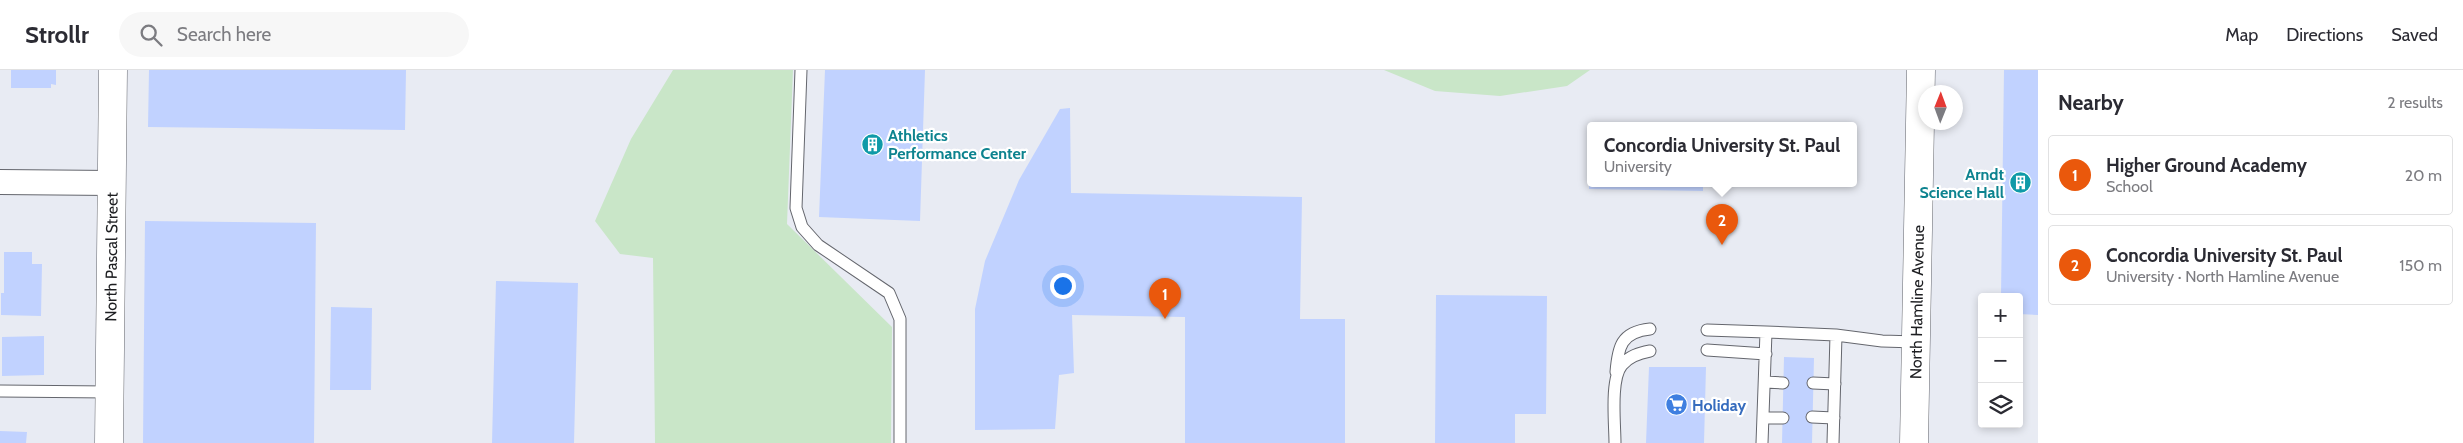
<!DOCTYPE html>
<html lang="en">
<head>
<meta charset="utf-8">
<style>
	:root { --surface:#fff; --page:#f7f7f7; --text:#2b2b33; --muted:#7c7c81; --line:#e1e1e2; --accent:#ea580c }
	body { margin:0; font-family:Cabin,sans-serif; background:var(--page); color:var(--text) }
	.controls { position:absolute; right:15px; bottom:15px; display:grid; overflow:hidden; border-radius:5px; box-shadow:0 2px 8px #0003 }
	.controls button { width:45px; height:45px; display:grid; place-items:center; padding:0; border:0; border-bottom:1px solid var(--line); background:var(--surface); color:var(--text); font:25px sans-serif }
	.compass { position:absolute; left:1918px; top:15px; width:45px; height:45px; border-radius:50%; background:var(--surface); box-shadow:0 2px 8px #0003; rotate:1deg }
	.you { position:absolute; left:1062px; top:215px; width:18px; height:18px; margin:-12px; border:4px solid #fff; border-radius:50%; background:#1a73e8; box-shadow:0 0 0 8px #1a73e833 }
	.badge { display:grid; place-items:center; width:32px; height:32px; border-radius:50%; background:var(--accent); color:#fff; font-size:16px; font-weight:700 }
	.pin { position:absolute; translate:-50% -41px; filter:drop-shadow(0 1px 2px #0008) }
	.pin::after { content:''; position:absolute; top:26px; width:18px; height:15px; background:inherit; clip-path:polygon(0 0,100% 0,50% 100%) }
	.popup { position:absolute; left:1587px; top:52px; width:270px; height:65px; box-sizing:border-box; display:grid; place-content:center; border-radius:5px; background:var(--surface); filter:drop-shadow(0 1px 4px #0005); font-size:16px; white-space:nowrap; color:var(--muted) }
	.popup b { font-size:19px; color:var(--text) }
	.popup::after { content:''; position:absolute; left:50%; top:100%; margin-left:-10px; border:10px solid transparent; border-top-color:var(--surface) }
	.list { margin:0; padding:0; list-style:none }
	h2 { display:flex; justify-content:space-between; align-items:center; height:65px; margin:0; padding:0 20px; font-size:21px }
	h2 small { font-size:16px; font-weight:400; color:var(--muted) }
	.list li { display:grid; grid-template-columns:32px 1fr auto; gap:15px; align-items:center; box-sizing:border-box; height:80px; margin:0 10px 10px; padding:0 10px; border:1px solid var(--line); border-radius:5px }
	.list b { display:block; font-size:19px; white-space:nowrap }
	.list p { margin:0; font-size:16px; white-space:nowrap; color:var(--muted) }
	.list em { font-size:16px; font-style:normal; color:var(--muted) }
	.icon { flex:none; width:28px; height:28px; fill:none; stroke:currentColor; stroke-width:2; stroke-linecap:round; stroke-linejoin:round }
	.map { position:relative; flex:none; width:2038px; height:373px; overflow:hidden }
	header { display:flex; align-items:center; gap:30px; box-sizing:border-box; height:70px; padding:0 25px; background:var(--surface); border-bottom:1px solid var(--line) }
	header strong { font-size:24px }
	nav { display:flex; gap:28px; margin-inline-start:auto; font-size:18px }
	.search { width:350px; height:45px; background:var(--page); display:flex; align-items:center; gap:12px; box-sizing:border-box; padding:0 18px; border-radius:28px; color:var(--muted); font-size:19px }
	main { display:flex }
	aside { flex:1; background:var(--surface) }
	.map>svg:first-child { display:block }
</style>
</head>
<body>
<header>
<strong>Strollr</strong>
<div class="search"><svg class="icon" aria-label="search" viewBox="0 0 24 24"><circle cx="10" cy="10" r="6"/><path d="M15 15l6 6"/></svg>Search here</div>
<nav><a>Map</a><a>Directions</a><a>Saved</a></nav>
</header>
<main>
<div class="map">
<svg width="2038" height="373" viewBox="0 0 2038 373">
	<rect width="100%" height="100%" fill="#e8ebf3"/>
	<!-- green -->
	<path fill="#c9e6c8" d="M673,0H793L787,154L892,257L891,373H655L653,188L620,184L595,151L631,69Z
		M1384,0H1590L1567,16L1500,26L1435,21Z"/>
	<!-- building -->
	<path fill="#c1d2ff" d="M11,0H56V15L51,14V18H11Z
		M149,0H406L405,60L148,57Z
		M825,0H925L920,151L819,147Z
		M2004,0H2038V245L2019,244V227H2001Z
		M1070,38L1071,123L1302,127L1300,249H1345V373H1185V247L1072,245L1074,303L1059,305L1055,359L975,360V239L985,191L1019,110L1060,39Z
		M1589,114H1703V121L1589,119Z
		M145,151L316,153L314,373H143Z
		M4,182H32V194H42L41,246L1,245V223H4Z
		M496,211L578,213L574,373H492Z
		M1436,225L1547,226L1546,344H1515V373H1435Z
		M331,237L372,238L371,320H330Z
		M44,266V305L2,306V267Z
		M1784,287L1814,288L1812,373H1782Z
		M1649,297H1706L1704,373H1646Z
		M0,361L27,362L26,373H0Z"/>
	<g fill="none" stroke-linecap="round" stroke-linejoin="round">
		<defs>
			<path id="lane" d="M801,0L796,138L802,157L818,175L889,223L900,249V373
				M1707,260L1766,262
				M1707,280L1766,284
				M1616,302C1618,277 1621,262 1650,259
				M1765,312L1783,313
				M1813,313L1835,314
				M0,321L109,322
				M1812,347L1834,348
				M1763,348H1783
				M1615,373C1615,354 1610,309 1622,295C1629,286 1639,283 1650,281
				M1762,373L1766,262L1836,265L1882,271L1916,272
				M1833,373L1836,265"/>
			<path id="street" d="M0,112L112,113"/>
			<g id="secondary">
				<path id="s1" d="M109,373L113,0"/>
				<path id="s2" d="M1914,373L1921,0"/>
			</g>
		</defs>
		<!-- lane casing -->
		<use href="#lane" stroke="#64666d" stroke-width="13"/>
		<!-- street casing -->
		<use href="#street" stroke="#64666d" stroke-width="26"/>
		<!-- secondary casing -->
		<use href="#secondary" stroke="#64666d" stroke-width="29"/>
		<!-- lane -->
		<use href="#lane" stroke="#fff" stroke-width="11"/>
		<!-- street -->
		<use href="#street" stroke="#fff" stroke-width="24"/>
		<!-- secondary -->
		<use href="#secondary" stroke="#fff" stroke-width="28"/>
	</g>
	<!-- icons -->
	<defs>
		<symbol id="building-disc" viewBox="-11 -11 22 22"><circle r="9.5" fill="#0f9aa8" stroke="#fff"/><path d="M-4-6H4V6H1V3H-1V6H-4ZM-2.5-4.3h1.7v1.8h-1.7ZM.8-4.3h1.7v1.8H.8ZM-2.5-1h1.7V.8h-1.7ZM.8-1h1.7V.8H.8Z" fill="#fff"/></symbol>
		<symbol id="supermarket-disc" viewBox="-11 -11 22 22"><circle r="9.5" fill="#3f7fe0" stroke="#fff"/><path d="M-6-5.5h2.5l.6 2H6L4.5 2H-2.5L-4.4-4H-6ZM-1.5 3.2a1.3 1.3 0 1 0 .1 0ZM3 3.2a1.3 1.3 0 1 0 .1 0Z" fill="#fff"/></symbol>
	</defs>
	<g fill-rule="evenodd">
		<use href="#building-disc" x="860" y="62" width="25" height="25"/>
		<use href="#building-disc" x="2008" y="100" width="25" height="25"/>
		<use href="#supermarket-disc" x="1664" y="322" width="25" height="25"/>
	</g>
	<g text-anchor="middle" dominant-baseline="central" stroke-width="4.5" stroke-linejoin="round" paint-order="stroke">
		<!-- culture labels -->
		<g font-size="16" font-weight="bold" fill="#0d838f" stroke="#fff" text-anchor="start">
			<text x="888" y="65">Athletics<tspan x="888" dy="18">Performance Center</tspan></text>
			<text x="2004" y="104" text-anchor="end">Arndt<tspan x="2004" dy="18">Science Hall</tspan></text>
		</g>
		<!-- street labels -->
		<g font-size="16" fill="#1d1e21" stroke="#fff">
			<text stroke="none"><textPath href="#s1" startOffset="186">North Pascal Street</textPath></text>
			<text stroke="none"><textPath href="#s2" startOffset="141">North Hamline Avenue</textPath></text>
		</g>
		<!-- shop labels -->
		<g font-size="16" font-weight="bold" fill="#366cbe" stroke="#fff" text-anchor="start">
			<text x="1692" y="335">Holiday</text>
		</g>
	</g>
</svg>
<div class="controls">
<button>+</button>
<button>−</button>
<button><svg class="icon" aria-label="layers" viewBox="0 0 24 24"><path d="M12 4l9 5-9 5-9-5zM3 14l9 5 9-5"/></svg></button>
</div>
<svg class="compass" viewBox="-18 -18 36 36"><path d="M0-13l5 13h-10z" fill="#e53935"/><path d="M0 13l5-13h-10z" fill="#7c7c81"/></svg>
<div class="you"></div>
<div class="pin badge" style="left:1165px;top:249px">1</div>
<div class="pin badge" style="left:1722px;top:175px">2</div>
<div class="popup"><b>Concordia University St. Paul</b>University</div>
</div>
<aside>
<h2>Nearby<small>2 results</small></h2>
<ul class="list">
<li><span class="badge">1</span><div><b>Higher Ground Academy</b><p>School</p></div><em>20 m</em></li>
<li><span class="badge">2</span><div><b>Concordia University St. Paul</b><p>University · North Hamline Avenue</p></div><em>150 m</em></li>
</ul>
</aside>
</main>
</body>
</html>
